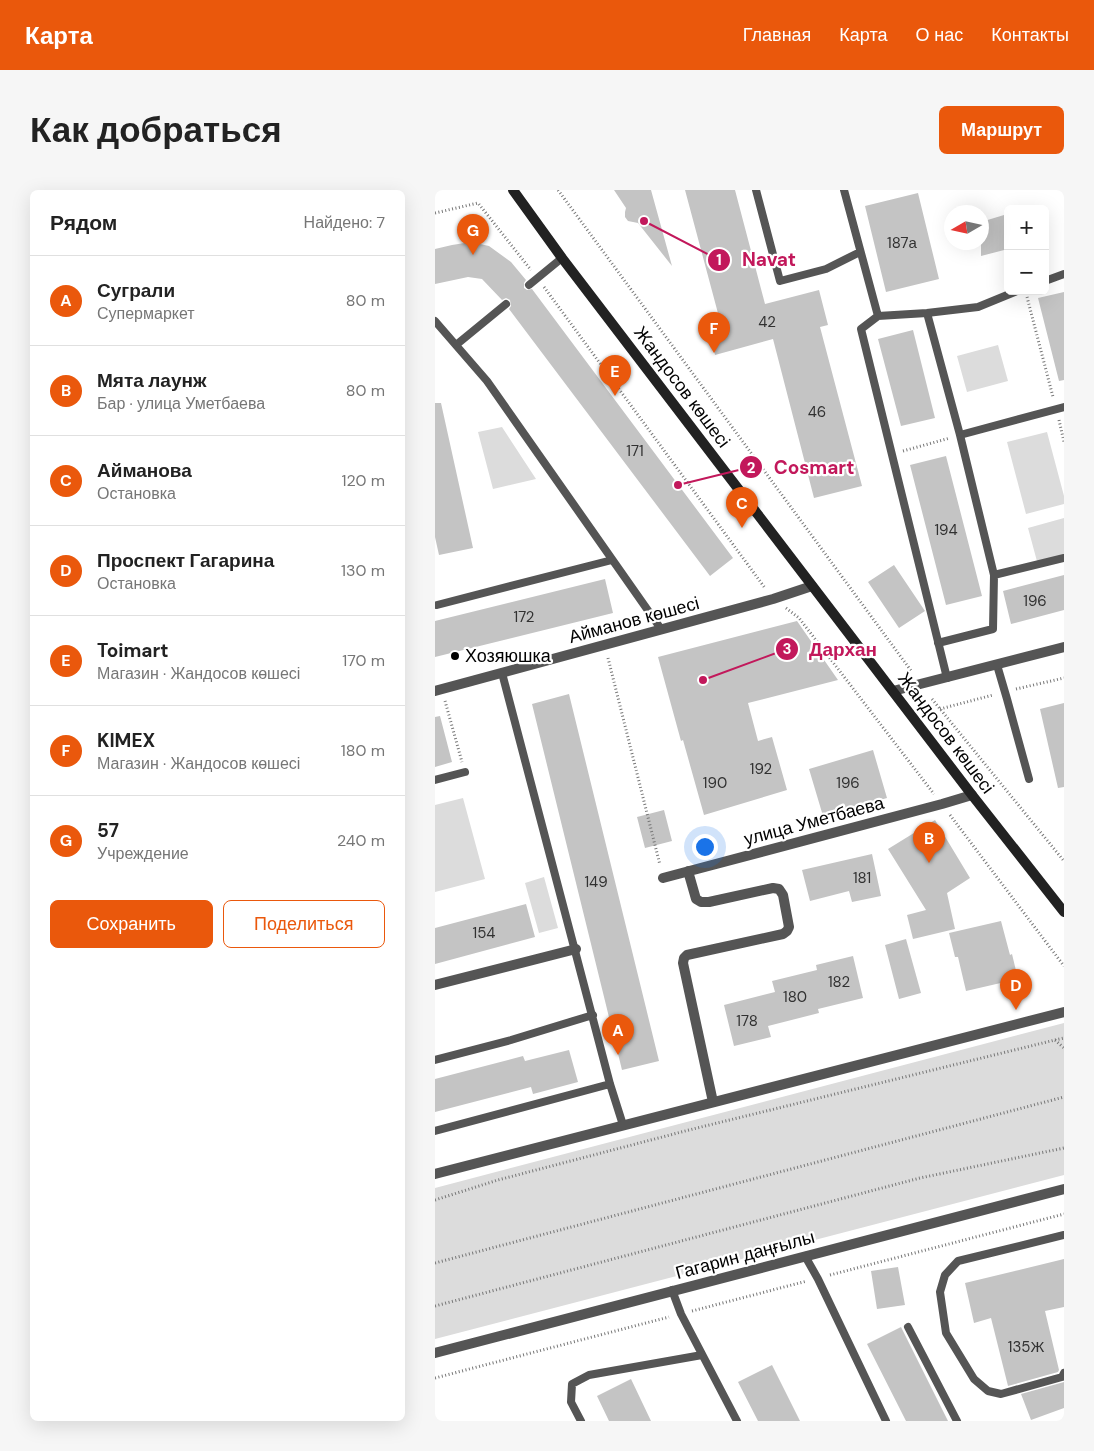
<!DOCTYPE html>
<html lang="ru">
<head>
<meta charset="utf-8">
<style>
	:root { --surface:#fff; --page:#f6f6f6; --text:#222; --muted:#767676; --line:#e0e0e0; --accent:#ea580c }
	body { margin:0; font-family:"DM Sans",sans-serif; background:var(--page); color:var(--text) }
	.controls { position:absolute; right:15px; top:15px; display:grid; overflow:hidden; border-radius:8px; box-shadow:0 5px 20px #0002 }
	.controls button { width:45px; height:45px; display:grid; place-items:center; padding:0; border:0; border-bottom:1px solid var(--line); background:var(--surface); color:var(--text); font:25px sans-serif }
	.compass { position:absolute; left:509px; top:15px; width:45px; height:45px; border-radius:50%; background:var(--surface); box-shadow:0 5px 20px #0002; rotate:261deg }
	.you { position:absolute; left:269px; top:656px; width:18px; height:18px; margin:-12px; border:4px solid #fff; border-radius:50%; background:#1a73e8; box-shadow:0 0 0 8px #1a73e833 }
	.badge { display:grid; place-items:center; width:32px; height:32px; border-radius:50%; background:var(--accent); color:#fff; font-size:16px; font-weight:700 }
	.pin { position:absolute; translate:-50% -41px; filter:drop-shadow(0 1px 2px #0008) }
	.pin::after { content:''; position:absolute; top:26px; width:18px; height:15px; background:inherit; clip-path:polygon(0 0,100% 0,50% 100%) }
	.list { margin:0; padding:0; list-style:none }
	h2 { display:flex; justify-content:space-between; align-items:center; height:65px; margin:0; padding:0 20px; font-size:21px }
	h2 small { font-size:16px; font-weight:400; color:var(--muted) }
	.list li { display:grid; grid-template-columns:32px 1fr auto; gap:15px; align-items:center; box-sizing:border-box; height:90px; padding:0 20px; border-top:1px solid var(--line) }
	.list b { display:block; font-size:19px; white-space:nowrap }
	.list p { margin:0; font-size:16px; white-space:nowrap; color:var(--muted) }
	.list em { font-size:16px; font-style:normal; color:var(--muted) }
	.actions { display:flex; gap:10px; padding:15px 20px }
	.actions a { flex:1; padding:11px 0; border:1px solid var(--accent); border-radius:8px; text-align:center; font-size:18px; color:var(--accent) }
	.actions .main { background:var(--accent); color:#fff }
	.map { position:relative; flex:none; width:629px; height:1231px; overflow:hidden; border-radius:8px }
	header { display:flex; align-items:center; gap:30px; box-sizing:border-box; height:70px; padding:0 25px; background:var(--accent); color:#fff }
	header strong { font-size:24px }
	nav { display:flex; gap:28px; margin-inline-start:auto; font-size:18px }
	.intro { display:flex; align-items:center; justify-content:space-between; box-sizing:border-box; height:120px; padding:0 30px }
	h1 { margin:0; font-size:35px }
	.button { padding:12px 22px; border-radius:8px; background:var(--accent); color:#fff; font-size:18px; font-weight:700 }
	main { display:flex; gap:30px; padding:0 30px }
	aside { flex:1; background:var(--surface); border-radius:8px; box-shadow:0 5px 20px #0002 }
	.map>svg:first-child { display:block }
</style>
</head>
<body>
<header>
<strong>Карта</strong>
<nav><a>Главная</a><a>Карта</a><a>О нас</a><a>Контакты</a></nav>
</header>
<div class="intro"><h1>Как добраться</h1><a class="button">Маршрут</a></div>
<main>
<aside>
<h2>Рядом<small>Найдено: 7</small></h2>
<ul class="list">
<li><span class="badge">A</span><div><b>Суграли</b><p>Супермаркет</p></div><em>80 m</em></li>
<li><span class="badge">B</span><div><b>Мята лаунж</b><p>Бар · улица Уметбаева</p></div><em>80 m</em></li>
<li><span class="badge">C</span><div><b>Айманова</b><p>Остановка</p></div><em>120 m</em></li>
<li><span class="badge">D</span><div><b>Проспект Гагарина</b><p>Остановка</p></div><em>130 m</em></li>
<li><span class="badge">E</span><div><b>Toimart</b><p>Магазин · Жандосов көшесі</p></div><em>170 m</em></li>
<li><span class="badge">F</span><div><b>KIMEX</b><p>Магазин · Жандосов көшесі</p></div><em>180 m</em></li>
<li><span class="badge">G</span><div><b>57</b><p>Учреждение</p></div><em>240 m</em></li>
</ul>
<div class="actions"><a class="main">Сохранить</a><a>Поделиться</a></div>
</aside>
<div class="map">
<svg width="629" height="1231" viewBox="0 0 629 1231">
	<rect width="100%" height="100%" fill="#fff"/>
	<!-- green -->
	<path fill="#dcdcdc" d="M563,155L573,191L532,202L522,166Z
		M67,237L101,289L58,299L43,242Z
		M612,242L629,306V314L591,324L572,252Z
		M629,328V367L603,375L593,338Z
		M28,608L50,689L0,702V615Z
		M109,687L123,738L104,743L90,693Z
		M629,833V985L0,1149V998Z"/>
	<!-- building -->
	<path fill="#c4c4c4" d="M179,0H216L237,76L203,33L193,31L190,27V22L191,18Z
		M250,0H300L330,114L384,100L393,135L385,137L427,296L379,308L338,149L280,165L271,130L284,127Z
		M483,3L504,89L451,102L430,16Z
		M569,25L573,38V59L546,66V32Z
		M36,52L54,56L76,72L91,90L89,93V98L92,100L97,99L298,368L275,386L74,119L76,116L75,110L71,108L67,110L47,89L33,87L0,94V59L17,55Z
		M629,102V190L624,191L603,108Z
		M478,140L500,228L466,236L443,149Z
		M0,213H6L38,358L4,365L0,347Z
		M511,266L547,406L511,415L475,275Z
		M459,375L490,421L464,438L433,392Z
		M629,385V420L576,434L568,401Z
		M170,389L178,423L0,467V431Z
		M362,431L403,490L313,513L323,551L337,547L352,600L269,625L248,550L246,551L223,467Z
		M134,504L224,871L187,880L97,514Z
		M629,513V597L623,598L605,519Z
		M5,526L17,572L0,577V527Z
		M438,560L452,608L388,626L374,579Z
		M229,620L237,651L210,658L202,627Z
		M500,630L535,688L512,703L520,739L478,749L472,725L491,720L453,659Z
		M437,664L446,706L417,712L414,701L375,711L367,680Z
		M91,714L100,747L0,774V738Z
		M566,731L575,765L577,764L583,789L531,801L523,767H520L514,743Z
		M471,749L486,803L464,809L450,755Z
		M418,766L428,808L383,819L384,823L333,836L336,847L299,856L289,815L340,802L337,791L382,780L381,775Z
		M134,860L143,892L98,904L96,897L0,922V889L88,866L90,871Z
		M629,1069V1117L610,1121L624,1180L623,1182L573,1196L556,1128L539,1133L530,1093Z
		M463,1077L470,1115L442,1119L436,1081Z
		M466,1137L513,1231H471L432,1154Z
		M337,1175L365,1231H323L303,1192Z
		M196,1189L216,1231H174L162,1206Z
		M629,1192V1218L596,1230L586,1204Z"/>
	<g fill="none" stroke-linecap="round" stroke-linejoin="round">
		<!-- path -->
		<path stroke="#777" stroke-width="3" stroke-dasharray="1 2.5" stroke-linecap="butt" d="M123,0L477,482
			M0,23L43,13L96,80
			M109,97L330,398
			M592,107L618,207
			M624,230L629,252
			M468,261L515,248
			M351,418L364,428L499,604
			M173,468L225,675
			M581,499L629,488
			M497,509L629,671
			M10,511L27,572
			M505,519L558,505
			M515,625L629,776
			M620,850L629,848
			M0,1010L63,990L254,940L620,850L629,858
			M0,1073L629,907
			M395,1085L629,1024
			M0,1116L485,988L629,958
			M257,1121L372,1091
			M0,1188L234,1127"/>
		<!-- service -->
		<path stroke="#555" stroke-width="8" d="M321,0L345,91L391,79L425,62
			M409,0L443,126L426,139L512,488
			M610,91L629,84
			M94,95L127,68
			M492,123L525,245L559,385L558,439L503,453
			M443,126L492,123L543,117L582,101
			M0,131L52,191L226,439
			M21,155L71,114
			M525,245L629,217
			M559,385L629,368
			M2,415L177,370
			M562,475L572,509L594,589
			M67,483L175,894L188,935
			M0,590L30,582
			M0,870L76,850L158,825
			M0,941L175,894
			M629,1045L523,1071L510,1085L505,1102L511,1143L539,1189L553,1201L566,1204L627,1187L629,1183
			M370,1066L383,1089L451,1231
			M237,1100L246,1124L302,1231
			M473,1137L522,1231
			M146,1231L136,1212L137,1194L154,1185L267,1165"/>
		<!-- minor -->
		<path stroke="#555" stroke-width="10" d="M0,501L338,409L377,396
			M253,681L261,709L266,712H274L338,698L344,699L348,705L354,737L352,741L348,744L252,765L249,768L248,773L278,912
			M228,688L507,614L537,605
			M0,795L141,759"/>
		<!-- tertiary -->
		<path stroke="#555" stroke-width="10" d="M458,501L629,457
			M0,984L629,822
			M0,1163L629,999"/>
		<!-- secondary -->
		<path stroke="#222" stroke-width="10" d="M78,0L127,68L537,605L629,722"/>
	</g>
	<!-- markers -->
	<circle fill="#000" stroke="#fff" stroke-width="2" cx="20" cy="466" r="5"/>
	<g text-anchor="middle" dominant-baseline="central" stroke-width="4.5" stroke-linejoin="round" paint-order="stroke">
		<!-- number labels -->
		<g font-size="15" fill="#313131">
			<text x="467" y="53">187а</text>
			<text x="332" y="132">42</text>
			<text x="382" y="222">46</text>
			<text x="200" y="261">171</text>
			<text x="511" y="340">194</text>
			<text x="600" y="411">196</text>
			<text x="89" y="427">172</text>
			<text x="326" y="579">192</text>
			<text x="280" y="593">190</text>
			<text x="413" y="593">196</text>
			<text x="427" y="688">181</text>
			<text x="161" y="692">149</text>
			<text x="49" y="743">154</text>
			<text x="404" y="792">182</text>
			<text x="360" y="807">180</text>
			<text x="312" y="831">178</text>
			<text x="591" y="1157">135Ж</text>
		</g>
		<!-- street labels -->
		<g font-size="18" fill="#000" stroke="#fff">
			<text transform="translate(247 197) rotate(53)">Жандосов көшесі</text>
			<text transform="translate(199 430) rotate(-15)">Айманов көшесі</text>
			<text transform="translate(511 543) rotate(53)">Жандосов көшесі</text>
			<text transform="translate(379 631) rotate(-15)">улица Уметбаева</text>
			<text transform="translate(310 1065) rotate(-15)">Гагарин даңғылы</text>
		</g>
		<!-- poi labels -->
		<g font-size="18" fill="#000" stroke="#fff" text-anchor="start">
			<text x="30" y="466">Хозяюшка</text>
		</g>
	</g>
	<!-- callouts -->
	<path fill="none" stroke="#c2185b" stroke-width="2" d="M209 31L284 70M243 295L316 277M268 490L352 459"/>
	<g fill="#c2185b" stroke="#fff" stroke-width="2">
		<circle cx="209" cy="31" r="5"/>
		<circle cx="243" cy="295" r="5"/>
		<circle cx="268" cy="490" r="5"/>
		<circle cx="284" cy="70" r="12"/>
		<circle cx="316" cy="277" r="12"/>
		<circle cx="352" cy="459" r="12"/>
	</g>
	<g font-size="15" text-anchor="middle" font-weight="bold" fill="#fff">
		<text x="284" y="75">1</text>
		<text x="316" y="283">2</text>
		<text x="352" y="464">3</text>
	</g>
	<g font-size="19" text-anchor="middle" font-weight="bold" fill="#c2185b" stroke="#fff" stroke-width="4.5" stroke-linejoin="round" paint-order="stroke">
		<text x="334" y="76">Navat</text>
		<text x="379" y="284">Cosmart</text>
		<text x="408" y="466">Дархан</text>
	</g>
</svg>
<div class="controls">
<button>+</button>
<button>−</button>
</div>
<svg class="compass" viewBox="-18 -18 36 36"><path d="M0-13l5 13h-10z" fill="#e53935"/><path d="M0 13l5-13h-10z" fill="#767676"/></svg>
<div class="you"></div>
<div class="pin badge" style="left:183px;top:865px">A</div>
<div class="pin badge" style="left:494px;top:673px">B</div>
<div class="pin badge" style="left:307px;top:338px">C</div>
<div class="pin badge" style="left:581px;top:820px">D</div>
<div class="pin badge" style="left:180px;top:206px">E</div>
<div class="pin badge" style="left:279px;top:163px">F</div>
<div class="pin badge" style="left:38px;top:65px">G</div>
</div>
</main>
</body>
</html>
